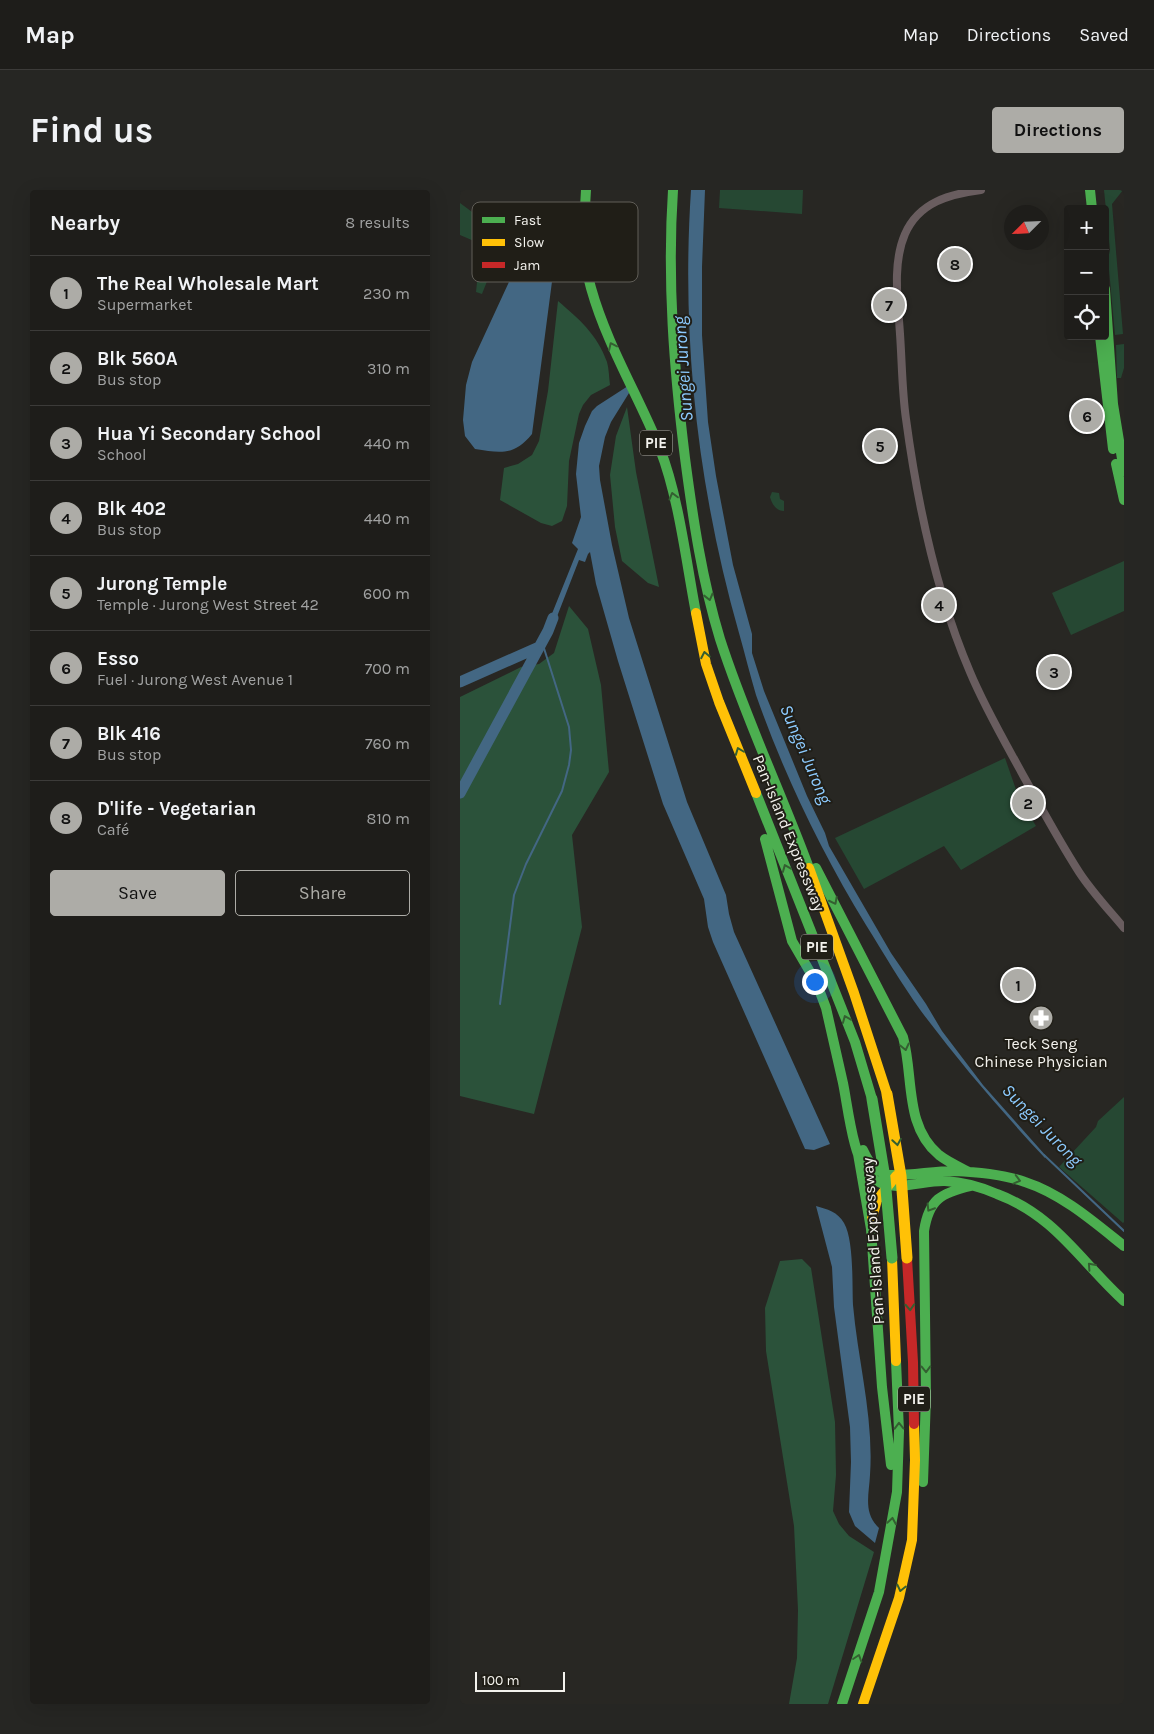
<!DOCTYPE html>
<html lang="en">
<head>
<meta charset="utf-8">
<style>
	:root { --surface:#1e1d1a; --page:#262623; --text:#f1f3f6; --muted:#a1a2a2; --line:#3c3b39; --accent:#adaca7 }
	body { margin:0; font-family:Karla,sans-serif; background:var(--page); color:var(--text) }
	.controls { position:absolute; right:15px; top:15px; display:grid; overflow:hidden; border-radius:5px; box-shadow:0 5px 20px #0002 }
	.controls button { width:45px; height:45px; display:grid; place-items:center; padding:0; border:0; border-bottom:1px solid var(--line); background:var(--surface); color:var(--text); font:25px sans-serif }
	.compass { position:absolute; left:544px; top:15px; width:45px; height:45px; border-radius:50%; background:var(--surface); box-shadow:0 5px 20px #0002; rotate:246deg }
	.scale { position:absolute; left:15px; bottom:12px; width:90px; box-sizing:border-box; padding-left:5px; border:2px solid #f4f3ee; border-top:0; font-size:14px; line-height:18px; white-space:nowrap; color:#f4f3ee; -webkit-text-stroke:4px #201e17; paint-order:stroke }
	.you { position:absolute; left:354px; top:791px; width:18px; height:18px; margin:-12px; border:4px solid #fff; border-radius:50%; background:#1a73e8; box-shadow:0 0 0 8px #1a73e833 }
	.badge { display:grid; place-items:center; width:32px; height:32px; border-radius:50%; background:var(--accent); color:#111; font-size:16px; font-weight:700 }
	.pin { position:absolute; translate:-50% -50%; border:2px solid #fff; box-shadow:0 1px 5px #0006 }
	.list { margin:0; padding:0; list-style:none }
	h2 { display:flex; justify-content:space-between; align-items:center; height:65px; margin:0; padding:0 20px; font-size:21px }
	h2 small { font-size:16px; font-weight:400; color:var(--muted) }
	.list li { display:grid; grid-template-columns:32px 1fr auto; gap:15px; align-items:center; box-sizing:border-box; height:75px; padding:0 20px; border-top:1px solid var(--line) }
	.list b { display:block; font-size:19px; white-space:nowrap }
	.list p { margin:0; font-size:16px; white-space:nowrap; color:var(--muted) }
	.list em { font-size:16px; font-style:normal; color:var(--muted) }
	.actions { display:flex; gap:10px; padding:15px 20px }
	.actions a { flex:1; padding:11px 0; border:1px solid var(--accent); border-radius:5px; text-align:center; font-size:18px; color:var(--accent) }
	.actions .main { background:var(--accent); color:#111 }
	.icon { flex:none; width:28px; height:28px; fill:none; stroke:currentColor; stroke-width:2; stroke-linecap:round; stroke-linejoin:round }
	.map { position:relative; flex:none; width:664px; height:1514px; overflow:hidden; border-radius:5px }
	header { display:flex; align-items:center; gap:30px; box-sizing:border-box; height:70px; padding:0 25px; background:var(--surface); border-bottom:1px solid var(--line) }
	header strong { font-size:24px }
	nav { display:flex; gap:28px; margin-inline-start:auto; font-size:18px }
	.intro { display:flex; align-items:center; justify-content:space-between; box-sizing:border-box; height:120px; padding:0 30px }
	h1 { margin:0; font-size:35px }
	.button { padding:12px 22px; border-radius:5px; background:var(--accent); color:#111; font-size:18px; font-weight:700 }
	main { display:flex; gap:30px; padding:0 30px }
	aside { flex:1; background:var(--surface); border-radius:5px; box-shadow:0 5px 20px #0002 }
	.map>svg:first-child { display:block }
</style>
</head>
<body>
<header>
<strong>Map</strong>
<nav><a>Map</a><a>Directions</a><a>Saved</a></nav>
</header>
<div class="intro"><h1>Find us</h1><a class="button">Directions</a></div>
<main>
<aside>
<h2>Nearby<small>8 results</small></h2>
<ul class="list">
<li><span class="badge">1</span><div><b>The Real Wholesale Mart</b><p>Supermarket</p></div><em>230 m</em></li>
<li><span class="badge">2</span><div><b>Blk 560A</b><p>Bus stop</p></div><em>310 m</em></li>
<li><span class="badge">3</span><div><b>Hua Yi Secondary School</b><p>School</p></div><em>440 m</em></li>
<li><span class="badge">4</span><div><b>Blk 402</b><p>Bus stop</p></div><em>440 m</em></li>
<li><span class="badge">5</span><div><b>Jurong Temple</b><p>Temple · Jurong West Street 42</p></div><em>600 m</em></li>
<li><span class="badge">6</span><div><b>Esso</b><p>Fuel · Jurong West Avenue 1</p></div><em>700 m</em></li>
<li><span class="badge">7</span><div><b>Blk 416</b><p>Bus stop</p></div><em>760 m</em></li>
<li><span class="badge">8</span><div><b>D'life - Vegetarian</b><p>Café</p></div><em>810 m</em></li>
</ul>
<div class="actions"><a class="main">Save</a><a>Share</a></div>
</aside>
<div class="map">
<svg width="664" height="1514" viewBox="0 0 664 1514">
	<rect width="100%" height="100%" fill="#282723"/>
	<!-- green -->
	<path fill="#264833" d="M260,0H343L342,24L259,18Z
		M644,0H663L652,14L663,144L655,145L648,69L650,60Z
		M0,13L39,42L47,41L22,104L16,102L21,54L0,45Z
		M664,154V178L661,188H657L656,155Z
		M312,302L319,303L320,309L324,311V321C316,321 312,314 310,307Z
		M664,371V421L611,445L592,403Z
		M545,568L559,608L576,636L501,680L484,656L404,699L375,648Z
		M664,907V1032L663,1033L599,977L636,937L638,931Z"/>
	<!-- forest -->
	<path fill="#2b523a" d="M98,111C119,129 137,144 147,172C149,179 149,188 150,195L131,205L123,215L119,224L109,271L107,316L102,331L92,336L81,333L40,310L44,278L58,274L72,265L79,251L88,201Z
		M167,217L176,282L199,397L188,393L162,371L155,337L150,285L156,246Z
		M109,416L128,439L141,495L149,582L112,645L122,737L74,924L0,906V507L61,477L79,474L94,463Z
		M342,1069L351,1078L375,1232L376,1285L373,1321L379,1334L389,1346L414,1362L368,1514H329L337,1468L338,1420L334,1336L306,1161L305,1118L320,1071Z"/>
	<!-- water -->
	<path fill="#436783" d="M231,0H245L242,77V145L248,232L256,286L273,375L292,444V463L304,501L347,606L365,643L369,656L431,763L466,814L482,841L523,895L586,966L585,968C541,921 499,872 461,821C441,793 424,764 406,735C362,663 324,585 296,505C290,485 285,464 279,443C238,299 221,150 231,0Z
		M66,69H77L88,71L93,84L72,244C54,266 41,263 15,259L5,246L3,230L6,195L12,172L55,79Z
		M168,196L169,203L151,232L145,247L139,276L140,290L152,355L169,428L227,612L266,705L269,724L274,742L370,954L354,960L345,959L253,752L248,737L244,709L203,614L158,471L136,394L130,362L128,364L125,372L119,370L91,442L85,441L118,359L112,353L121,327L116,284L119,253L125,236L132,221L137,216Z
		M356,1016C367,1019 378,1022 384,1033C394,1050 392,1095 393,1115C398,1172 414,1228 410,1285C409,1305 403,1323 419,1338L415,1353L395,1336L389,1322L391,1272L390,1237L374,1117L372,1077Z"/>
	<g fill="none" stroke-linecap="round" stroke-linejoin="round">
		<!-- stream -->
		<path stroke="#436783" stroke-width="2" d="M40,814L54,705L66,674L102,601L109,575L111,560L109,537L82,452
			M584,965L664,1041"/>
		<!-- river -->
		<path stroke="#436783" stroke-width="11" d="M0,492L79,457
			M0,603L88,441L93,428"/>
		<!-- street -->
		<path stroke="#695d5f" stroke-width="8" d="M521,0C490,4 459,12 445,44C432,74 438,112 440,144C442,172 442,201 446,229C457,311 477,405 510,482C525,518 545,552 564,587C582,619 599,651 619,682C632,702 649,720 664,738"/>
		<!-- fast -->
		<path stroke="#4caf50" stroke-width="10" d="M126,0C124,32 122,67 131,98C147,155 178,205 200,259C219,308 226,371 236,423
			M213,0C207,90 214,179 225,268C233,329 242,390 260,449C285,527 321,602 349,678
			M630,0L632,19
			M645,99L653,214L664,281
			M640,146L653,259
			M656,274L664,310
			M296,603L395,852L412,909
			M305,649L332,751L357,794L366,818L383,893
			M356,678L443,847C454,887 444,936 479,965C488,972 499,977 509,982
			M383,893C388,917 393,971 411,987C432,1005 461,990 485,991C503,992 521,997 537,1004C596,1026 620,1071 664,1111
			M403,960C409,973 415,981 429,985C451,986 472,981 494,981C517,982 543,984 565,992C602,1004 634,1032 664,1056
			M398,964L411,1039L422,1197L431,1275
			M463,1292L466,1207L464,1041C469,1009 481,1003 511,996
			M382,1514L419,1402L437,1302L439,1241L436,1171"/>
		<!-- slow -->
		<path stroke="#ffc107" stroke-width="10" d="M236,423L246,474L259,512L296,603
			M349,678L394,803L427,904
			M412,1028L417,1010L436,986
			M432,1068L436,1171
			M403,1514L439,1408L452,1350L455,1270L454,1234"/>
		<!-- jam -->
		<path stroke="#c62828" stroke-width="10" d="M447,1068L453,1172L454,1234"/>
		<!-- fast-bridge -->
		<path stroke="#4caf50" stroke-width="11" d="M412,909L425,988L432,1068"/>
		<!-- slow-bridge -->
		<path stroke="#ffc107" stroke-width="11" d="M427,904L441,986L447,1068"/>
	</g>
	<!-- one-way arrows -->
	<defs><path id="oneway-chevron" d="M-2-3.5L2.5 0L-2 3.5" fill="none" stroke-width="1.6" stroke-linecap="round" stroke-linejoin="round" transform="scale(1.25)"/></defs>
	<g stroke="#345f31">
		<use href="#oneway-chevron" transform="translate(152 156) rotate(-115)"/>
		<use href="#oneway-chevron" transform="translate(213 306) rotate(-105)"/>
		<use href="#oneway-chevron" transform="translate(249 407) rotate(76)"/>
		<use href="#oneway-chevron" transform="translate(245 465) rotate(-101)"/>
		<use href="#oneway-chevron" transform="translate(279 561) rotate(-111)"/>
		<use href="#oneway-chevron" transform="translate(326 678) rotate(-112)"/>
		<use href="#oneway-chevron" transform="translate(374 711) rotate(63)"/>
		<use href="#oneway-chevron" transform="translate(386 829) rotate(-112)"/>
		<use href="#oneway-chevron" transform="translate(445 857) rotate(77)"/>
		<use href="#oneway-chevron" transform="translate(437 952) rotate(81)"/>
		<use href="#oneway-chevron" transform="translate(557 990) rotate(15)"/>
		<use href="#oneway-chevron" transform="translate(470 1018) rotate(122)"/>
		<use href="#oneway-chevron" transform="translate(631 1076) rotate(-132)"/>
		<use href="#oneway-chevron" transform="translate(450 1117) rotate(87)"/>
		<use href="#oneway-chevron" transform="translate(466 1179) rotate(89)"/>
		<use href="#oneway-chevron" transform="translate(439 1236) rotate(-91)"/>
		<use href="#oneway-chevron" transform="translate(432 1331) rotate(-81)"/>
		<use href="#oneway-chevron" transform="translate(441 1398) rotate(103)"/>
		<use href="#oneway-chevron" transform="translate(398 1468) rotate(-72)"/>
	</g>
	<!-- icons -->
	<defs>
		<symbol id="pharmacy-disc" viewBox="-11 -11 22 22"><circle r="9.5" fill="#adaca7" stroke="#201e17"/><path d="M-2-6h4v4h4v4h-4v4h-4v-4h-4v-4h4Z" fill="#fff"/></symbol>
	</defs>
	<g fill-rule="evenodd">
		<use href="#pharmacy-disc" x="567" y="814" width="28" height="28"/>
	</g>
	<g text-anchor="middle" dominant-baseline="central" stroke-width="4" stroke-linejoin="round" paint-order="stroke">
		<!-- shield labels -->
		<g fill="#201e17" stroke="#b4b3ae" stroke-width="1">
			<rect x="180" y="240.5" width="32" height="25" rx="4"/>
			<rect x="341" y="744.5" width="32" height="25" rx="4"/>
			<rect x="438" y="1196.5" width="32" height="25" rx="4"/>
		</g>
		<g font-size="15" font-weight="bold" fill="#f4f3ee">
			<text x="196" y="253">PIE</text>
			<text x="357" y="757">PIE</text>
			<text x="454" y="1209">PIE</text>
		</g>
		<!-- street labels -->
		<g font-size="16" fill="#f4f3ee" stroke="#201e17">
			<text transform="translate(329 643) rotate(68)">Pan-Island Expressway</text>
			<text transform="translate(413 1051) rotate(-94)">Pan-Island Expressway</text>
		</g>
		<!-- poi labels -->
		<g font-size="16" fill="#f4f3ee" stroke="#201e17">
			<text x="581" y="853">Teck Seng<tspan x="581" dy="18">Chinese Physician</tspan></text>
		</g>
		<!-- water labels -->
		<g font-size="18" font-style="italic" fill="#8dcbff" stroke="#201e17">
			<text transform="translate(223 179) rotate(-94)">Sungei Jurong</text>
			<text transform="translate(346 564) rotate(67)">Sungei Jurong</text>
			<text transform="translate(582 935) rotate(46)">Sungei Jurong</text>
		</g>
	</g>
	<!-- legend -->
	<rect x="12" y="12" width="166" height="80" rx="8" fill="#201e17" stroke="#605e58" stroke-width="1"/>
	<rect x="22" y="27" width="23" height="6" fill="#4caf50"/>
	<rect x="22" y="49" width="23" height="7" fill="#ffc107"/>
	<rect x="22" y="72" width="23" height="6" fill="#c62828"/>
	<g font-size="14" fill="#f4f3ee">
		<text x="54" y="35">Fast</text>
		<text x="54" y="57">Slow</text>
		<text x="54" y="80">Jam</text>
	</g>
</svg>
<div class="controls">
<button>+</button>
<button>−</button>
<button><svg class="icon" aria-label="locate" viewBox="0 0 24 24"><circle cx="12" cy="12" r="6"/><path d="M12 2v4M12 18v4M2 12h4M18 12h4"/></svg></button>
</div>
<svg class="compass" viewBox="-18 -18 36 36"><path d="M0-13l5 13h-10z" fill="#e53935"/><path d="M0 13l5-13h-10z" fill="#a1a2a2"/></svg>
<div class="scale">100 m</div>
<div class="you"></div>
<div class="pin badge" style="left:558px;top:795px">1</div>
<div class="pin badge" style="left:568px;top:613px">2</div>
<div class="pin badge" style="left:594px;top:482px">3</div>
<div class="pin badge" style="left:479px;top:415px">4</div>
<div class="pin badge" style="left:420px;top:256px">5</div>
<div class="pin badge" style="left:627px;top:226px">6</div>
<div class="pin badge" style="left:429px;top:115px">7</div>
<div class="pin badge" style="left:495px;top:74px">8</div>
</div>
</main>
</body>
</html>
